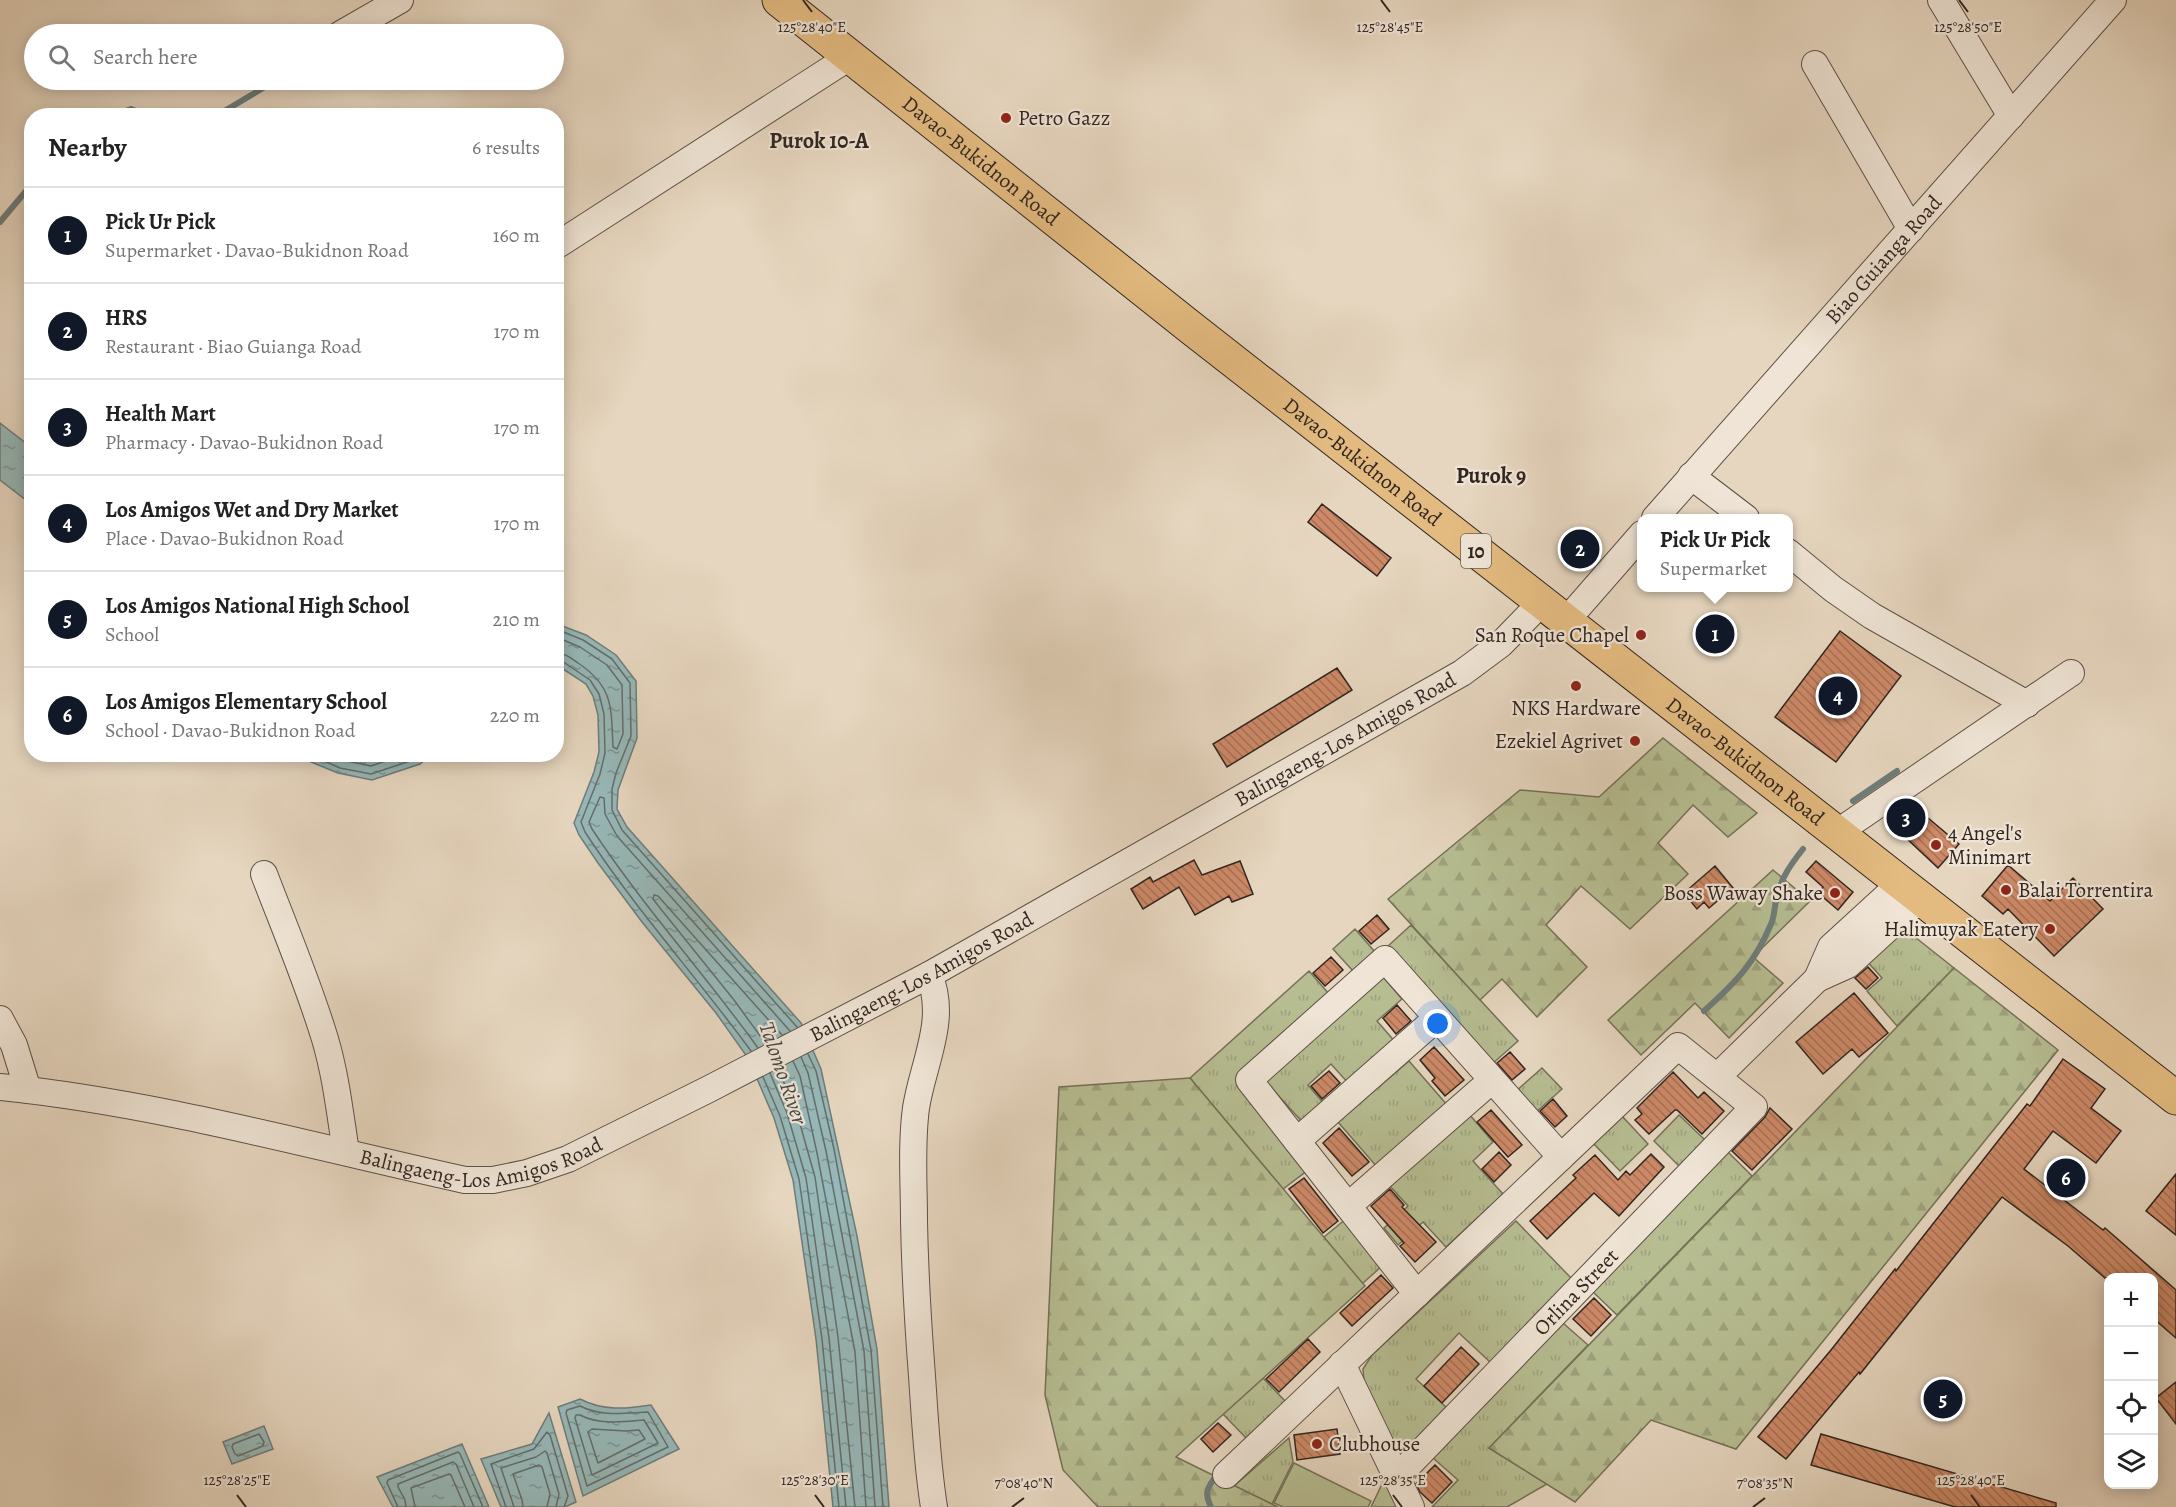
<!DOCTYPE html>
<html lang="en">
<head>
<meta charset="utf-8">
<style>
	:root { --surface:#fff; --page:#f2f2f2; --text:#222; --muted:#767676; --line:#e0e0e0; --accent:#111827 }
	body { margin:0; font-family:Alegreya,serif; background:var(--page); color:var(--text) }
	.controls { position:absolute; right:18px; bottom:18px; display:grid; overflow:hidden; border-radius:12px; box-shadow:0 3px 15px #0003 }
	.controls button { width:54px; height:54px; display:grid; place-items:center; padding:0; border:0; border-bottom:2px solid var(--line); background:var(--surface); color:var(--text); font:30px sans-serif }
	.you { position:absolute; left:1438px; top:1024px; width:21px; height:21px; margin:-15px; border:4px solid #fff; border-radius:50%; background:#1a73e8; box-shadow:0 0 0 9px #1a73e833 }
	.badge { display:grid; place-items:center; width:39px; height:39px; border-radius:50%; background:var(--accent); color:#fff; font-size:20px; font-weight:700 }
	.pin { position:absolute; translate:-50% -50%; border:3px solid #fff; box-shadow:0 2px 6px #0006 }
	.popup { position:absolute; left:1637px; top:514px; width:156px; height:78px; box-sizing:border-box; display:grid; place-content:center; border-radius:12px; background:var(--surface); filter:drop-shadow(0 2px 4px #0005); font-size:20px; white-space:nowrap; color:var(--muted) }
	.popup b { font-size:22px; color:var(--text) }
	.popup::after { content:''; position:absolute; left:50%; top:100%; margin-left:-12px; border:12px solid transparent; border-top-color:var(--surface) }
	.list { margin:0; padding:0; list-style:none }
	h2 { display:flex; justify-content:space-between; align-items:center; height:78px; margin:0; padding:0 24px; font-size:26px }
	h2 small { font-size:20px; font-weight:400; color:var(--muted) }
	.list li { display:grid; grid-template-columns:39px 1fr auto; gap:18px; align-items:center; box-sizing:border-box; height:96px; padding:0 24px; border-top:2px solid var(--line) }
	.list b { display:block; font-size:22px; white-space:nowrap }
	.list p { margin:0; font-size:20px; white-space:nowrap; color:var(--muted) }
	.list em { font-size:20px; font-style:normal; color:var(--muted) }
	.icon { flex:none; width:33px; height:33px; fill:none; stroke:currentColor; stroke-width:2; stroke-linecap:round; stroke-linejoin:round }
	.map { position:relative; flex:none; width:2176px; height:1507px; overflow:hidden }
	.search { position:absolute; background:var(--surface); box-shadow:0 3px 15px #0003; left:24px; top:24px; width:540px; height:66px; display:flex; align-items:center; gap:15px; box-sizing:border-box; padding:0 21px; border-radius:33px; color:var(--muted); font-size:22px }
	.panel { position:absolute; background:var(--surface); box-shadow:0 3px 15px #0003; left:24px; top:108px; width:540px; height:654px; border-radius:24px }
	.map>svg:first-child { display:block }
</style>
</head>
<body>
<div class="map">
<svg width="2176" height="1507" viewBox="0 0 2176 1507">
	<defs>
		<pattern id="grass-tufts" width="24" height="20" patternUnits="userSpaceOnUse" patternTransform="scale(1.5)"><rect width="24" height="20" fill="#b6bd91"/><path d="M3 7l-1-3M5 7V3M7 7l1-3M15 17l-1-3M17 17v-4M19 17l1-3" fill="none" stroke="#9da27d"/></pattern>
		<pattern id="forest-firs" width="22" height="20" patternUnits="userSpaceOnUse" patternTransform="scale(1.5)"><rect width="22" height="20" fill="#b6bd91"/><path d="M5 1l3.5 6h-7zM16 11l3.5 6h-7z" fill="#9da27d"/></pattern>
		<pattern id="water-ripples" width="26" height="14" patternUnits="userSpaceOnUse" patternTransform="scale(1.5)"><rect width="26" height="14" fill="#97b8b8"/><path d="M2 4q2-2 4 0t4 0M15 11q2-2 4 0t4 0" fill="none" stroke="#7c9595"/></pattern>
		<pattern id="building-back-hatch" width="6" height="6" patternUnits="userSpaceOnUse" patternTransform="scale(1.5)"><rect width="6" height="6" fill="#cd8967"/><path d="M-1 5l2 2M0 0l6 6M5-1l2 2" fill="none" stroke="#a77054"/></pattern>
	</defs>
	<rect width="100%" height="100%" fill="#e6d6bf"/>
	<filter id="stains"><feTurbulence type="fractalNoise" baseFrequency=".00333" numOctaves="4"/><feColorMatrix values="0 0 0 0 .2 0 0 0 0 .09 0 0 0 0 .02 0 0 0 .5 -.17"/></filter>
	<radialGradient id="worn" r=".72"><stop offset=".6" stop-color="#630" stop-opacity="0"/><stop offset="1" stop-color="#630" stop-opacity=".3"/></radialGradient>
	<!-- grass -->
	<path fill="url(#grass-tufts)" stroke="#747158" stroke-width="1.5" d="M1411,925L1518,1041L1491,1065L1388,946Z
		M1901,926L1954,968L1897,1026L1867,991L1882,978L1865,959Z
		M1355,929L1375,952L1353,971L1333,949Z
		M1309,971L1329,994L1236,1079L1308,1170L1283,1189L1190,1078Z
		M1383,977L1402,999L1377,1021L1397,1044L1350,1085L1331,1064L1308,1085L1326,1106L1305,1125L1266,1082Z
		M1409,1061L1448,1106L1377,1167L1338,1122Z
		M1542,1068L1562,1089L1535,1113L1516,1091Z
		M1469,1114L1493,1142L1473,1161L1503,1194L1446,1247L1423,1222L1398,1245L1384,1228L1408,1206L1388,1184Z
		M1679,1115L1705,1140L1679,1166L1654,1141Z
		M1622,1116L1648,1144L1620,1171L1593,1143Z
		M1728,1152L1752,1176L1617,1315L1593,1292Z
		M1347,1218L1383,1265L1362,1284L1324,1237Z
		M1516,1221L1571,1278L1490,1362L1459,1333L1416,1379L1446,1407L1405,1450L1400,1451L1395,1446L1364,1381L1363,1369L1372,1355Z
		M1563,1323L1588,1345L1489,1448L1547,1484L1507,1507H1432L1458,1480L1432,1457Z
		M1263,1378L1286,1402L1247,1439L1223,1414Z
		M1289,1438L1293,1462L1272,1504L1234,1486Z
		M1385,1478L1399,1507H1371Z"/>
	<!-- forest -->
	<path fill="url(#forest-firs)" stroke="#747158" stroke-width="1.5" d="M1663,738L1757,813L1728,837L1693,805L1658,843L1688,874L1630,929L1581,886L1546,925L1587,967L1537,1017L1502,979L1480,1000L1388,899L1520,790L1599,797Z
		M1773,870L1810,901L1753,957L1783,983L1729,1038L1695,1003L1641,1055L1608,1020Z
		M1954,968L2058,1050L1736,1449L1651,1420L1575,1502L1489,1448Z
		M1190,1078L1365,1286L1176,1457L1278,1507H1098L1063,1470L1045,1395L1059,1087Z"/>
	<!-- park -->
	<path fill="#b6bd91" stroke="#747158" stroke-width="1.5" d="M1294,1463L1371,1501L1368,1507H1283L1274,1503Z"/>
	<!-- water -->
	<path fill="url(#water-ripples)" stroke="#6e7d7b" stroke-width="1.5" d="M0,423L31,447V504L0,480Z
		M557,624L586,635L616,655L636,681L637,738L618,790L617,809L627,827L801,1023L821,1069L857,1236L877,1349L889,1507H833L816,1339L793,1180L774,1118L748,1058L716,1013L642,922L598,863L579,835L574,823L594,772L599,752L598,715L593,696L586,684L557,665Z
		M294,755H431L420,764L372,780L338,773Z
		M580,1399C603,1411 626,1409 651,1405L679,1449L583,1496L558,1407Z
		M549,1413L576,1502L565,1507H501L481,1459L532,1444Z
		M264,1426L273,1449L232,1464L223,1442Z
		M462,1444L489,1507H393L377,1477Z"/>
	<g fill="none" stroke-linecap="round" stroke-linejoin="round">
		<!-- shore -->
		<path stroke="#646e6c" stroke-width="1.5" d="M556,629L583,640L612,659L630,683L631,736L616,773L612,789V810L622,830L797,1027
			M556,637L580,647L607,665L622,685L623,734L617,749L613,747C611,708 614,687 578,663C571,658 565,653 556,653
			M556,660L562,661L590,680L599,694L604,714L605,753L600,774L581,822L585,832C635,909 697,977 751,1051
			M309,754L340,768L371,774L416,759L422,754
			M328,754L342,760L371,766L406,754
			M766,1044L734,1000L660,908L653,899L654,895L658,896L782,1035
			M758,1048C704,973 642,905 592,829L589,822L600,797L604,798L605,814L617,836L790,1031
			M808,1054L816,1071L834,1149L871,1350L883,1507
			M801,1057L808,1073L826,1151L864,1351L875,1507
			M793,1061L800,1076L817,1153L855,1352L866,1507
			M778,1069L796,1110L815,1177L838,1337L855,1507
			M770,1073L787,1113L806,1178L829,1338L846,1507
			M763,1077L780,1116L799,1179L822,1339L839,1507
			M580,1406C602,1417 624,1413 648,1412L668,1447L587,1486L566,1413L567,1410Z
			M580,1415C599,1425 623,1422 644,1420L658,1443L592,1475L575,1418L576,1415Z
			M592,1429L626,1431L639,1430L645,1439L598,1463L588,1432Z
			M259,1434L264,1442L263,1446L238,1456L235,1454L232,1447L233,1444Z
			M398,1507L387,1483L388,1480L458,1452L460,1454L483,1507
			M406,1507L405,1500L398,1487V1484L453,1462L456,1464L474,1507
			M415,1507L411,1488L449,1474L451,1475L465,1507
			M506,1507L491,1464L534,1449L547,1432L550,1435L568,1496L564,1507
			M514,1507L501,1468L536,1457L545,1451L547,1453L559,1494L556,1507
			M523,1507L522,1500L513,1474L539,1465L542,1467L550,1494L547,1507"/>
		<!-- stream -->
		<path stroke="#6e7d7b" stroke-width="6" d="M112,116L131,109L150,116
			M216,116L268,85
			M0,222L32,184
			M1853,801L1897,771
			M1704,1011C1735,983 1755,963 1771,924C1775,916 1774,906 1777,897C1781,878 1791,864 1803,849
			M1211,1507C1204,1493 1207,1488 1216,1476"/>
	</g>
	<!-- building -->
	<path fill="url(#building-back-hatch)" stroke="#312520" stroke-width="1.5" d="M1322,504L1391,558L1377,576L1308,522Z
		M1840,631L1901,676L1836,762L1775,717Z
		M1337,668L1352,690L1227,767L1213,744Z
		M1909,802L1959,844L1938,868L1885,818Z
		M1194,860L1202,875L1240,861L1253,894L1232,902L1229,896L1195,915L1179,887L1143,909L1131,889L1150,877L1153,882Z
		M1816,861L1853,892L1838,910L1818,893L1823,887L1806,872Z
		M2008,865L2050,901L2073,878L2103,909L2054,956L2008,909L2003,914L1982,896Z
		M1715,866L1733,888L1709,908L1704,902L1697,909L1684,893Z
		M1377,915L1389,929L1371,944L1359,931Z
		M1331,957L1343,970L1325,986L1313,973Z
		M1868,967L1878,978L1866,989L1855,978Z
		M1854,993L1888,1033L1859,1057L1852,1049L1823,1074L1796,1042Z
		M1397,1005L1411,1021L1396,1034L1383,1018Z
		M1434,1047L1464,1080L1445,1096L1432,1081L1435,1078L1420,1060Z
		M1510,1052L1525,1069L1512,1080L1497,1063Z
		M2063,1059L2105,1089L2091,1108L2121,1131L2096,1163L2053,1131L2024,1169L2103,1230L2105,1228L2176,1290V1338L2154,1319V1278H2105L2068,1246L2002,1197L1860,1374L1859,1372L1786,1459L1758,1437L1831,1350L1895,1269L1896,1271L2027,1104L2030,1106Z
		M1329,1071L1340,1083L1322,1099L1311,1086Z
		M1673,1072L1698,1098L1704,1092L1724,1111L1702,1134L1677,1110H1675L1649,1134L1635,1120L1642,1114L1637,1108Z
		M1553,1099L1567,1116L1555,1127L1540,1111Z
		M1770,1108L1792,1129L1752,1170L1732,1151L1765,1117Z
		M1491,1110L1522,1145L1508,1157L1477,1122Z
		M1339,1128L1369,1162L1352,1176L1323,1143Z
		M1499,1152L1511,1165L1494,1182L1482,1169Z
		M1651,1154L1664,1167L1619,1216L1594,1193L1547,1239L1530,1221L1576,1178L1573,1175L1595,1155L1618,1180L1626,1171L1630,1175Z
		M2176,1174V1235L2146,1211Z
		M1304,1178L1338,1221L1323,1233L1289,1189Z
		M1390,1189L1404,1205L1402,1207L1436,1242L1415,1262L1400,1246L1404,1243L1371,1206Z
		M1381,1275L1393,1288L1352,1326L1340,1313Z
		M1594,1298L1611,1315L1591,1336L1573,1319Z
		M1308,1339L1320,1352L1279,1392L1266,1379Z
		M1461,1347L1479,1364L1442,1403L1424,1386Z
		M2176,1382V1424L2156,1398Z
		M1218,1423L1231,1435L1213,1452L1201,1439Z
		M1337,1429L1340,1454L1297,1460L1294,1435Z
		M1821,1434L2056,1503V1507H1955L1811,1465Z
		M1435,1465L1452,1482L1432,1503L1420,1492L1416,1484Z"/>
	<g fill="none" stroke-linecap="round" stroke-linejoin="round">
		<defs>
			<g id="minor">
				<path d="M1941,0L2011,116"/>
				<path d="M341,34L400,0"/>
				<path d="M1815,64L1911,229"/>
				<path d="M559,244L851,56"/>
				<path d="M1691,476L1746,518"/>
				<path id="s1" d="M1655,518L2113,0"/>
				<path d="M1788,552L1833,589L1872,616L2027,704"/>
				<path d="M1566,621L1642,534"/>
				<path d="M1838,832L2071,673"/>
				<path d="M264,874C285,929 308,983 325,1039C336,1076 340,1114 346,1152"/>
				<path d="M929,975C948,1019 923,1063 916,1108C911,1145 914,1184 914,1221C915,1273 918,1324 922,1376C925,1419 927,1464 934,1507"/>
				<path d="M1817,979L1831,947L1902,882"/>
				<path d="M0,1019L14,1045L28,1090"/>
				<path d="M1717,1077L1817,979L1848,965L1921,898"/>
				<path id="s2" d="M0,1087C158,1103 310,1146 465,1180H493L527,1173L568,1159L707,1090L929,975L1462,673L1501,644L1542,602"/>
				<path d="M1297,1141L1437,1018"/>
				<path d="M1348,1206L1492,1080"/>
				<path d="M1417,1294L1249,1080L1385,959L1561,1157"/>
				<path d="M1342,1364L1411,1507"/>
				<path d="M1226,1475L1678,1046L1754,1107L1397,1477"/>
			</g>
			<g id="highway">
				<path id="s3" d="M779,0L1190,327L2176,1098"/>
			</g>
		</defs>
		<!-- minor casing -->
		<use href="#minor" stroke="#5e5148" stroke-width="28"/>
		<!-- highway casing -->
		<use href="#highway" stroke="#312520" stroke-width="35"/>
		<!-- minor -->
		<use href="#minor" stroke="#efe4d5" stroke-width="26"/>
		<!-- highway -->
		<use href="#highway" stroke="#e3bb80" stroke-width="33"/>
	</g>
	<!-- ticks -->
	<path fill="none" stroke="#312520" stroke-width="2" d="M803,0L812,12M1381,0L1390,12M1959,0L1968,12M237,1495L246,1507M815,1495L824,1507M1393,1495L1402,1507M1971,1495L1980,1507M1012,1507L1024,1498M1753,1507L1765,1498"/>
	<!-- markers -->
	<g fill="#8f2418" stroke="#efe4d5" stroke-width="2">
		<circle cx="1006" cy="118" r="6"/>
		<circle cx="1641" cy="635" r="6"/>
		<circle cx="1576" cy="686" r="6"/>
		<circle cx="1635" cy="741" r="6"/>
		<circle cx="1936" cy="845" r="6"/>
		<circle cx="2006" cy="890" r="6"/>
		<circle cx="1835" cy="893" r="6"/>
		<circle cx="2050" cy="929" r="6"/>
		<circle cx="1317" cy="1444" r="6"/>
	</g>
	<g text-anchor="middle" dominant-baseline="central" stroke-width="4.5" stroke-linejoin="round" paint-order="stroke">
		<!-- shield labels -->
		<rect fill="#efe4d5" stroke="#6a5e56" stroke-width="1.5" x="1461" y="534" width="30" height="34" rx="4.5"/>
		<g font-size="20" font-weight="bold" fill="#312520">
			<text x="1476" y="551">10</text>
		</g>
		<!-- poi labels -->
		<g font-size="21" fill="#312520" stroke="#efe4d5" text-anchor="start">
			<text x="1018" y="118">Petro Gazz</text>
			<text x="1629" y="635" text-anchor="end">San Roque Chapel</text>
			<text x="1576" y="708" text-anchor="middle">NKS Hardware</text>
			<text x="1623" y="741" text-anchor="end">Ezekiel Agrivet</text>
			<text x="1948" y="833">4 Angel's<tspan x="1948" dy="24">Minimart</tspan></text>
			<text x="2018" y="890">Balai Torrentira</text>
			<text x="1823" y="893" text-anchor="end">Boss Waway Shake</text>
			<text x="2038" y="929" text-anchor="end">Halimuyak Eatery</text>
			<text x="1329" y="1444">Clubhouse</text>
		</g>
		<!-- street labels -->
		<g font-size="21" fill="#312520" stroke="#efe4d5">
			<text stroke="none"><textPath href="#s3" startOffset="258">Davao-Bukidnon Road</textPath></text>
			<text stroke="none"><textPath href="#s1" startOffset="345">Biao Guianga Road</textPath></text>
			<text stroke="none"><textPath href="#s3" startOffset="744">Davao-Bukidnon Road</textPath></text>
			<text stroke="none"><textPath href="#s2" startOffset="1464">Balingaeng-Los Amigos Road</textPath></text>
			<text stroke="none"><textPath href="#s3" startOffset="1230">Davao-Bukidnon Road</textPath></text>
			<text stroke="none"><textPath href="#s2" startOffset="978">Balingaeng-Los Amigos Road</textPath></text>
			<text stroke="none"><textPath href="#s2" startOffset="492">Balingaeng-Los Amigos Road</textPath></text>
			<text transform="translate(1576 1292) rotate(-46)">Orlina Street</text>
		</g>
		<!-- neighbourhood labels -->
		<g font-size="22" font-weight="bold" fill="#312520" stroke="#efe4d5">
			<text x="819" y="141">Purok 10-A</text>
			<text x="1491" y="476">Purok 9</text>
		</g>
		<!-- water labels -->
		<g font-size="22" font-style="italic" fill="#4a4a46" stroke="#efe4d5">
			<text transform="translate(783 1073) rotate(71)">Talomo River</text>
		</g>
	</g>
	<g font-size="15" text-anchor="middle" fill="#312520" stroke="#efe4d5" stroke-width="4.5" stroke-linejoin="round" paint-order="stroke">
		<text x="812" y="32">125°28'40"E</text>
		<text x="1390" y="32">125°28'45"E</text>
		<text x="1968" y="32">125°28'50"E</text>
		<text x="237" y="1485">125°28'25"E</text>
		<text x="815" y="1485">125°28'30"E</text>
		<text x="1393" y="1485">125°28'35"E</text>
		<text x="1971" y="1485">125°28'40"E</text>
		<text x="1024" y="1488">7°08'40"N</text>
		<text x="1765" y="1488">7°08'35"N</text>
	</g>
	<rect width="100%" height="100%" filter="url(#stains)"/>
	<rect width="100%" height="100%" fill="url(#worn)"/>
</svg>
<div class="controls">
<button>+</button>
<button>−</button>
<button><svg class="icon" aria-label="locate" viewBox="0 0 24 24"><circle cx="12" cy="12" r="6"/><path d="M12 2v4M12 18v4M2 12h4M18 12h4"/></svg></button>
<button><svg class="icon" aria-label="layers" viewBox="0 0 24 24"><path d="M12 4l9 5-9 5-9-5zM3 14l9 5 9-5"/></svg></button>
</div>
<div class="you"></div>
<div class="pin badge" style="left:1715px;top:634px">1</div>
<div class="popup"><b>Pick Ur Pick</b>Supermarket</div>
<div class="pin badge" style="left:1580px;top:549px">2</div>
<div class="pin badge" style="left:1906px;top:818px">3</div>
<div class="pin badge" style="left:1838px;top:696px">4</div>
<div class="pin badge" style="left:1943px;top:1399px">5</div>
<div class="pin badge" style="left:2066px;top:1178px">6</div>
<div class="search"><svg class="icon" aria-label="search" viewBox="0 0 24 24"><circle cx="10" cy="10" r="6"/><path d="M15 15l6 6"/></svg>Search here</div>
<section class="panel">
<h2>Nearby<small>6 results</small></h2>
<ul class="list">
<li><span class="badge">1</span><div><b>Pick Ur Pick</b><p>Supermarket · Davao-Bukidnon Road</p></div><em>160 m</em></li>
<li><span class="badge">2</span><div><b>HRS</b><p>Restaurant · Biao Guianga Road</p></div><em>170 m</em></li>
<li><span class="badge">3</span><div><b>Health Mart</b><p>Pharmacy · Davao-Bukidnon Road</p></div><em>170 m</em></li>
<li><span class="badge">4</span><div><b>Los Amigos Wet and Dry Market</b><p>Place · Davao-Bukidnon Road</p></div><em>170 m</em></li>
<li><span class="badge">5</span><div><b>Los Amigos National High School</b><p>School</p></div><em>210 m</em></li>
<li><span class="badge">6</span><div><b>Los Amigos Elementary School</b><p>School · Davao-Bukidnon Road</p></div><em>220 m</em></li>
</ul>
</section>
</div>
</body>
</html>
